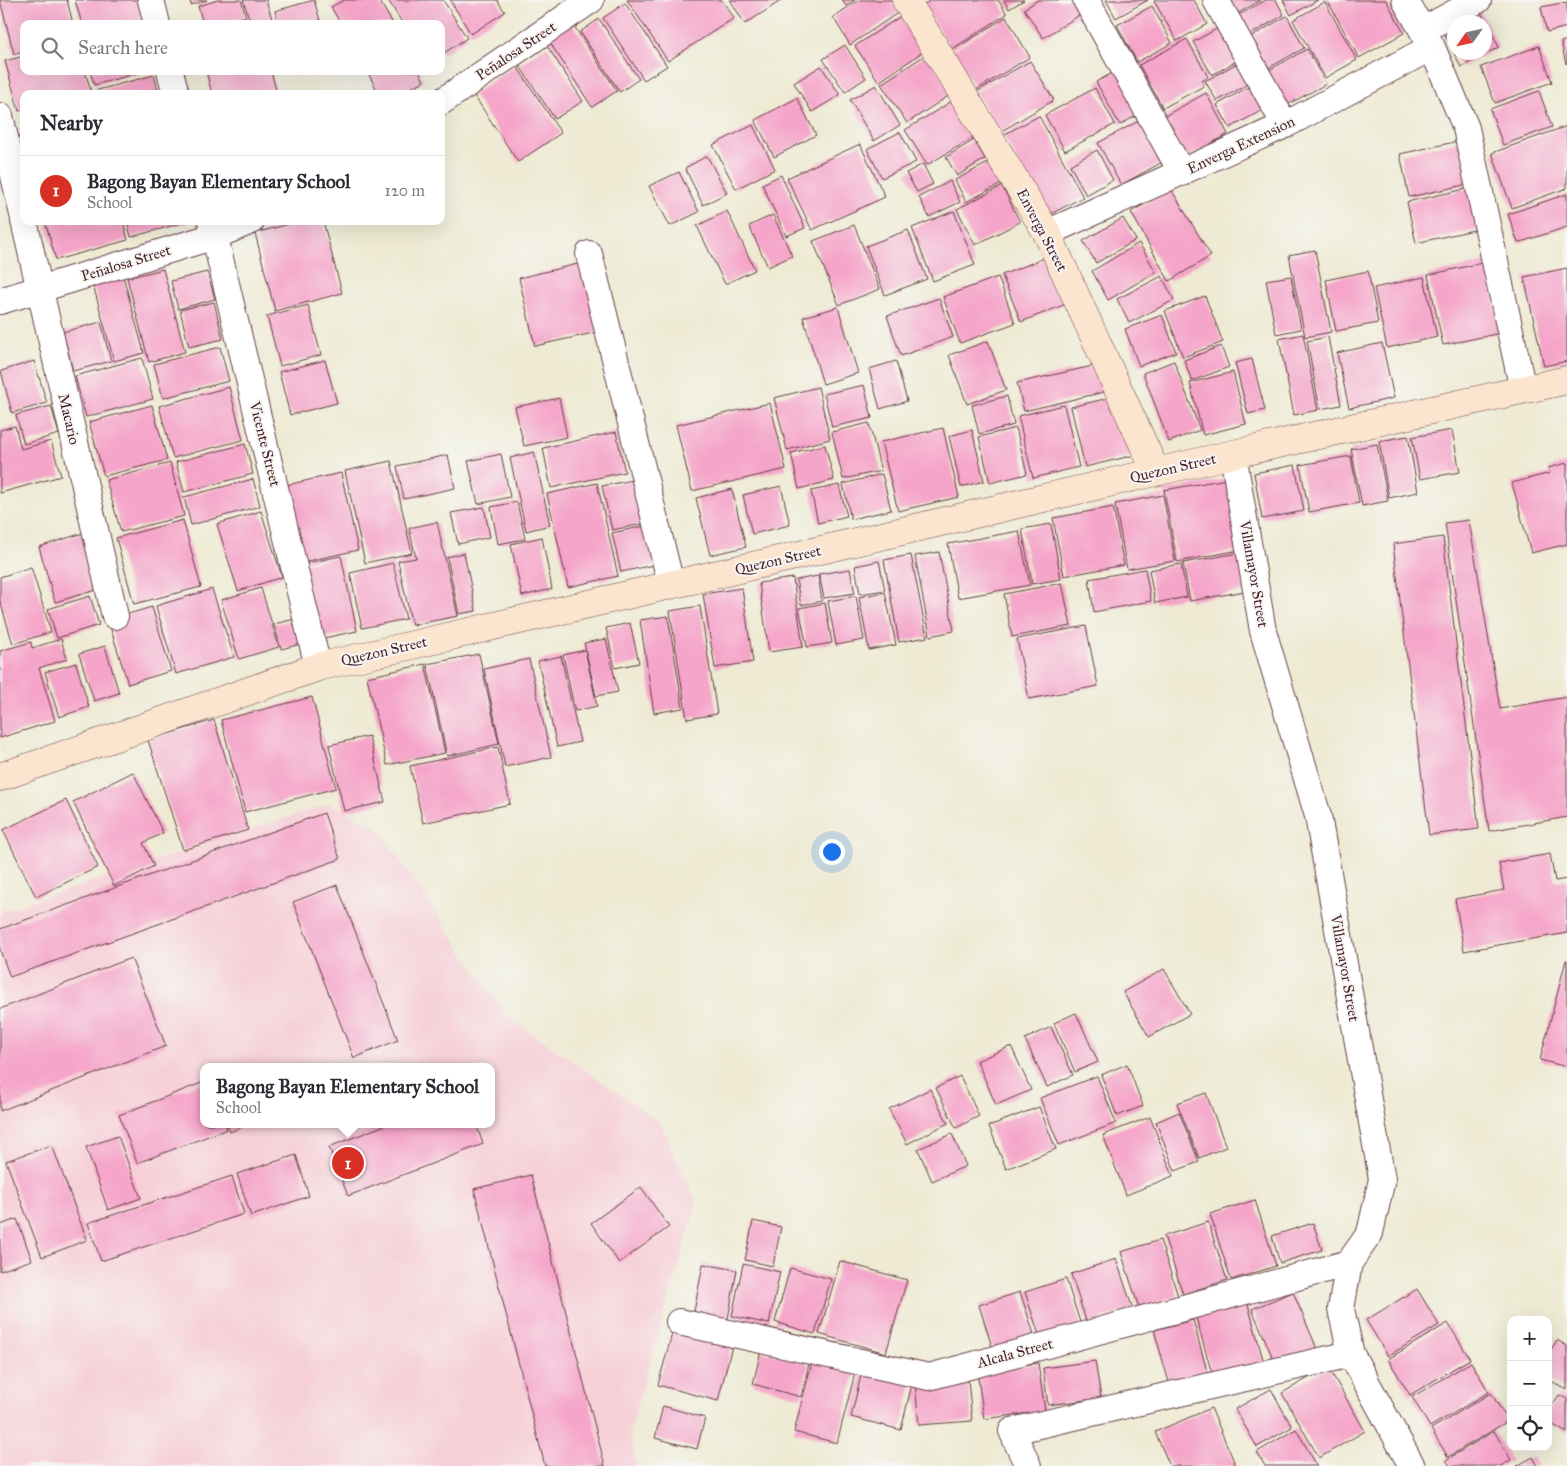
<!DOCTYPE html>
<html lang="en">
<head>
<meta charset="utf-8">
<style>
	:root { --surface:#fff; --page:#f2f2f3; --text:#2b2b33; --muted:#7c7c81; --line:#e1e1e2; --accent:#d93025 }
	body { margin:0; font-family:"IM FELL Great Primer",serif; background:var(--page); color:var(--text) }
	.controls { position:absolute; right:15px; bottom:15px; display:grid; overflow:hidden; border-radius:10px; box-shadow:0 5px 20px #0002 }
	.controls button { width:45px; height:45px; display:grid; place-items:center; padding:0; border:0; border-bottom:1px solid var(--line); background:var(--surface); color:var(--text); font:25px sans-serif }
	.compass { position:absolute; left:1447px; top:15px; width:45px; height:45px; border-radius:50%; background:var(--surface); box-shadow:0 5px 20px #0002; rotate:236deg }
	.you { position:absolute; left:831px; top:851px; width:18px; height:18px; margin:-12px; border:4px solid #fff; border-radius:50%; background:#1a73e8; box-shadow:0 0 0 8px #1a73e833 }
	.badge { display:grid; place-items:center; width:32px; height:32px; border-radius:50%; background:var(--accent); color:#fff; font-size:16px; font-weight:700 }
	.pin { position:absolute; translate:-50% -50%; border:2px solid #fff; box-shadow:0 1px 5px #0006 }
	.popup { position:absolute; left:200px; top:1063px; width:295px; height:65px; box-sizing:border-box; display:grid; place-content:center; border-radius:10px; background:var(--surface); filter:drop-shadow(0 1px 4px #0005); font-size:16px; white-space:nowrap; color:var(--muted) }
	.popup b { font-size:19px; color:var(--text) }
	.popup::after { content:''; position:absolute; left:50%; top:100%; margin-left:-10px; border:10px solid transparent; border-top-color:var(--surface) }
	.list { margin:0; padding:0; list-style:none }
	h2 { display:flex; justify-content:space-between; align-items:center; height:65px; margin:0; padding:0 20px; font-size:21px }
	h2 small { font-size:16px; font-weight:400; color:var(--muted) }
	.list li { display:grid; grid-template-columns:32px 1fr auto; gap:15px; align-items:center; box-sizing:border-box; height:70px; padding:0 20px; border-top:1px solid var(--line) }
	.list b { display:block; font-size:19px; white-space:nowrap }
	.list p { margin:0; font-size:16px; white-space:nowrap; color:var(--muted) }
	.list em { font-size:16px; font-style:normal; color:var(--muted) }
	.icon { flex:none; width:28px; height:28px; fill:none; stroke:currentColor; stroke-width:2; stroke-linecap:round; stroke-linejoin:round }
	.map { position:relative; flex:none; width:1567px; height:1466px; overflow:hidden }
	.search { position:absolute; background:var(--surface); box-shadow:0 5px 20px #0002; left:20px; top:20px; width:425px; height:55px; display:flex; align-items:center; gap:12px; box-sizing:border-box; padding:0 18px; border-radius:10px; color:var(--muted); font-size:19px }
	.panel { position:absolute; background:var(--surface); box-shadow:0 5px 20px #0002; left:20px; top:90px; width:425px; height:135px; border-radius:10px }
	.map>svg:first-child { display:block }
</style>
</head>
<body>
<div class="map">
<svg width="1567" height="1466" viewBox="0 0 1567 1466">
	<rect width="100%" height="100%" fill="#f6f6f2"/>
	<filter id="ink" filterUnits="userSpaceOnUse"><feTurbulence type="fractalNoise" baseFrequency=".02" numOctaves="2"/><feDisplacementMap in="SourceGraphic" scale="10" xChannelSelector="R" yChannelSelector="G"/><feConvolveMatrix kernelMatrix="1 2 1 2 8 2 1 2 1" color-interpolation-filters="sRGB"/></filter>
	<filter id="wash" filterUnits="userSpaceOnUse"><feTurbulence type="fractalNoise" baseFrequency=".0096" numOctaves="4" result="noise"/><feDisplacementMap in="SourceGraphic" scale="20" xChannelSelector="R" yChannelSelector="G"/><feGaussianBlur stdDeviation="1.12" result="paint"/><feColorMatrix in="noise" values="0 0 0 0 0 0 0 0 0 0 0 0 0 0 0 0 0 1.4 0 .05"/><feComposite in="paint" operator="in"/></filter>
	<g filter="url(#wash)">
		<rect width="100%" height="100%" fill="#eeead3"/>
		<!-- built -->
		<path fill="#f6cfd7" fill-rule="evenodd" d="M329,804L377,827L506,1015L660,1122L697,1204L629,1433L637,1466H0V912ZM204,1067H492V1124H204Z"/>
		<g id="blocks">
			<!-- building -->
			<path fill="#f5a5c9" d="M0,0H67L73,24H24V51L14,54Z
				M75,0H139L145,20L131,24H82Z
				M190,0H207L191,5Z
				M218,0H241L246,16L219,24H203L198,6Z
				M243,0H266L272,19L251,24Z
				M314,0L321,24H278L275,11Z
				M344,0H379L393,24H341L331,7Z
				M388,0H443L467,38L441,55V24H403Z
				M450,0H497L505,12L471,34Z
				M627,0H722L734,18L668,61Z
				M730,0H782L745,24Z
				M842,0H855L846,6Z
				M859,0H891L899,12L850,45L833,17Z
				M931,0H998L1007,14L952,49L923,5Z
				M1004,0H1024L1009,9Z
				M1038,0H1079L1086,11L1043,38L1024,9Z
				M1106,0H1148L1116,18Z
				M1157,0H1194L1207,24L1177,41L1154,1Z
				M1226,0H1261L1235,15Z
				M1266,0H1276L1284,15L1246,37L1235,17Z
				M1283,0H1318L1291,15Z
				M1327,0H1386L1404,33L1359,58Z
				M1325,2L1357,60L1325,78L1293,20Z
				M1567,2V27L1547,32L1541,7Z
				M625,3L667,66L644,80L603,18Z
				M1152,6L1172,43L1137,62L1117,25Z
				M1480,11L1499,47L1461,67L1443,31L1454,24V52H1484V22H1458Z
				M901,16L924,51L879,82L855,46Z
				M1287,16L1304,48L1265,70L1247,39Z
				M1006,17L1030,57L976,90L952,51Z
				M247,19L249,24H232V23Z
				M599,19L639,79L620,92L580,32Z
				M572,23L617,91L592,107L547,38Z
				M1222,26L1240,59L1212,75L1193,42Z
				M1187,39L1208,77L1202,81L1204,86L1163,108L1139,65Z
				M1567,40V63L1566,64L1561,42Z
				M845,45L866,78L845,92L823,59Z
				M547,46L583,101L555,119L519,65Z
				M1539,46L1552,82L1495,103L1481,67Z
				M1307,49L1326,84L1283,107L1264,73Z
				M927,54L953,93L907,123L881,84Z
				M24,56V71H85L91,91L81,94H24V110L19,111L5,61Z
				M1243,60L1254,81L1217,101L1205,81Z
				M1030,61L1054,100L1000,132L976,92Z
				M516,65L561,133L518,162L473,94Z
				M821,66L840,95L812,112L794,83Z
				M1118,70L1141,113L1120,125L1096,82Z
				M90,71H142V72L94,85Z
				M206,71H271L277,94H212Z
				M367,71H419L424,81L400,94H379Z
				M154,75L159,94H94V91Z
				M1255,83L1268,107L1230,128L1217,105Z
				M876,85L900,125L874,141L850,100Z
				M1095,88L1115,124L1065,151L1045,115Z
				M1539,91L1552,127L1503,145L1490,109Z
				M1206,93L1228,134L1186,158L1163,117Z
				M797,98L816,135L774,157L755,120Z
				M952,101L974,137L927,165L905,130Z
				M1039,116L1083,197L1047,216L1003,135Z
				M1144,118L1166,160L1121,185L1098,143Z
				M753,125L775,169L736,189L713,145Z
				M1567,126V188L1512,208L1492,153Z
				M900,132L916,162L882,178L867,149Z
				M974,140L985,159L957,176L946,157Z
				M1459,141L1469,184L1409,197L1400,154Z
				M860,144L885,197L812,230L787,178Z
				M1097,150L1113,180L1086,195L1070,165Z
				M707,156L727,193L703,205L685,168Z
				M990,162L1001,184L966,202L955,180Z
				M923,164L933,184L917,192L906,173Z
				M679,172L699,212L670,226L649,186Z
				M781,175L805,228L786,236L762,184Z
				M950,181L960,202L929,217L919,197Z
				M1002,186L1020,222L975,245L957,209Z
				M1470,188L1478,229L1416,243L1407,202Z
				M1171,189L1211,256L1169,281L1131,212Z
				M1567,194V227L1518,243L1508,214Z
				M727,211L755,270L725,284L697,226Z
				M954,211L975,265L933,281L912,228Z
				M773,215L792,256L768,267L749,226Z
				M1123,218L1136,240L1096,263L1083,241Z
				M45,221H123L128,240L56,260Z
				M127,221H186V222L131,237Z
				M300,221H323L342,293L275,311L255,233Z
				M854,225L880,289L839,305L813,241Z
				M908,230L927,279L885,295L866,246Z
				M1139,243L1156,272L1108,300L1092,271Z
				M1315,250L1331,332L1305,337L1289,255Z
				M1052,255L1071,302L1021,322L1002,275Z
				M586,262L602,331L535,346L519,278Z
				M1486,262L1501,333L1443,345L1428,275Z
				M1567,268V361L1544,366L1524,277Z
				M163,269L185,352L149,362L127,278Z
				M1368,271L1378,323L1336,331L1326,280Z
				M122,272L144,353L114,361L92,281Z
				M207,272L215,299L178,309L171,281Z
				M1162,276L1174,300L1129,323L1117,299Z
				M1291,276L1301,329L1276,334L1266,280Z
				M998,277L1015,323L960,343L943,297Z
				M1424,277L1437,337L1387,348L1374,288Z
				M1205,296L1223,342L1183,357L1165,311Z
				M939,298L953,337L901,356L887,316Z
				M214,302L223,339L189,347L180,310Z
				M308,305L321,355L280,366L267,316Z
				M838,307L858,373L823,384L803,317Z
				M1162,315L1176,352L1139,366L1125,329Z
				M101,322L111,361L73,371L63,332Z
				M1303,334L1318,410L1294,415L1279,339Z
				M1328,337L1341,405L1320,409L1307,341Z
				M988,341L1006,390L967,404L949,355Z
				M1382,343L1394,398L1349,408L1337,353Z
				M1221,346L1229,367L1192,381L1184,360Z
				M220,347L229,381L163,398L154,364Z
				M142,358L153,399L86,417L75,376Z
				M1252,359L1265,410L1248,414L1235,363Z
				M325,360L337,403L290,415L279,372Z
				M34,361L47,403L12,413L1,371Z
				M896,361L907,401L880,409L869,369Z
				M1174,361L1200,430L1169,442L1143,373Z
				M1097,365L1104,392L1024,411L1017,383Z
				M1233,372L1246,424L1203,435L1190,383Z
				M864,385L872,418L832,427L824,394Z
				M229,387L243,440L173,458L159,406Z
				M818,387L830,439L787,450L774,398Z
				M1121,395L1135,455L1085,467L1071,407Z
				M1007,396L1014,425L979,434L972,405Z
				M559,398L567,437L524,446L515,407Z
				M770,403L786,469L692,491L676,425Z
				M152,405L167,460L104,476L89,422Z
				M1064,405L1079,467L1033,478L1018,416Z
				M51,406L59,434L24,444L16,415Z
				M869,423L881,471L843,479L832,432Z
				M15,426L21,449L51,441L61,476L0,493V430Z
				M943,428L959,497L898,511L881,442Z
				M1016,428L1027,474L990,483L979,437Z
				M972,430L984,481L961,487L949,436Z
				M1452,430L1460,472L1420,479L1412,437Z
				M616,432L625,472L551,488L543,448Z
				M1408,436L1418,492L1389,498L1379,441Z
				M245,444L253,474L184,492L176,462Z
				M1377,444L1388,501L1362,506L1351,449Z
				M825,445L834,480L799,489L791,453Z
				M534,452L550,525L526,531L510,458Z
				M501,454L510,497L478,504L468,461Z
				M448,455L455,488L404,499L397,466Z
				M1351,456L1359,503L1309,512L1300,465Z
				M391,461L412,553L365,563L345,471Z
				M170,463L184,516L121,532L106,480Z
				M1567,463V544L1531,553L1512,483L1550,473L1548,468Z
				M1295,465L1304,511L1262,519L1254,473Z
				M341,473L358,550L299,563L282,486Z
				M882,474L891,510L851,519L843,484Z
				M253,479L260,506L191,525L184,497Z
				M638,479L648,523L612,530L602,486Z
				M1227,479L1240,550L1177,562L1164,490Z
				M597,483L618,576L568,587L547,494Z
				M839,485L847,516L818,523L811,491Z
				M781,486L790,525L752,534L743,495Z
				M732,489L746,547L710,555L696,498Z
				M1163,495L1175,561L1127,569L1115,504Z
				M517,502L525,539L498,544L491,507Z
				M484,507L490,537L458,544L451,513Z
				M1113,507L1124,565L1064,576L1053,518Z
				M261,511L282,577L238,591L217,524Z
				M183,520L201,587L134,604L116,538Z
				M1469,520L1500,709L1567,697V817L1489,831L1445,523Z
				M437,522L458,616L412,625L398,561L416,558L409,528Z
				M654,524L663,563L621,572L612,533Z
				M1051,524L1061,579L1032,584L1022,529Z
				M1019,531L1030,585L958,598L948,544Z
				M83,533L100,589L55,602L39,547Z
				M542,537L552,589L522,596L511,544Z
				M1443,537L1479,829L1429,835L1393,544Z
				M939,552L954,631L930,636L915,556Z
				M464,553L476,611L459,614L447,557Z
				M1238,553L1245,591L1190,601L1183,563Z
				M911,555L927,637L899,642L884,560Z
				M341,556L357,631L319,639L302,564Z
				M879,561L885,590L860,594L855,566Z
				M393,563L406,619L362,628L350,573Z
				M1181,564L1187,597L1155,603L1149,570Z
				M31,567L51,632L13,644L0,601V577Z
				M850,569L855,593L824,598L819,574Z
				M1145,569L1151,601L1094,612L1089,579Z
				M818,576L822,601L801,605L796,580Z
				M793,578L803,647L769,652L759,583Z
				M1062,583L1071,626L1012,637L1004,594Z
				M261,588L279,647L239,659L221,600Z
				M742,588L753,662L715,668L703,594Z
				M212,589L234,657L176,674L156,606Z
				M885,592L896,645L869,650L859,597Z
				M90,596L99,625L57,638L48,609Z
				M856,596L864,640L836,645L828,601Z
				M825,603L832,643L807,647L799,608Z
				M700,606L717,714L687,719L670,611Z
				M152,607L171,671L128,684L108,620Z
				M668,616L683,708L654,713L640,620Z
				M295,619L301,644L281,649L274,624Z
				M630,623L639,663L615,668L606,628Z
				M1086,626L1098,686L1029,699L1017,639Z
				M61,639L67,659L39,668L55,721L0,738V651L31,642L32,648Z
				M606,639L618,692L596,696L584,643Z
				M105,646L119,693L94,701L79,654Z
				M585,650L597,706L575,711L563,655Z
				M479,654L499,744L447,756L427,664Z
				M561,656L580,742L557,747L538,661Z
				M529,659L551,757L505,767L484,669Z
				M76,663L89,707L59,717L45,672Z
				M425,664L445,753L387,765L367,677Z
				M312,697L336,788L245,812L221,720Z
				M214,720L248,830L183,850L148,740Z
				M369,736L385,802L344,811L329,745Z
				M498,747L510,804L423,823L410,766Z
				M133,772L163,833L143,843L154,866L114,886L73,802Z
				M66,800L98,867L36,897L3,830Z
				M324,813L340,859L10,977L0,950V929Z
				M1550,854L1555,881L1567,879V933L1464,951L1455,899L1504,890L1499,863Z
				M337,885L398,1040L354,1058L293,902Z
				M131,958L166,1046L0,1111V1009Z
				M1566,960H1567V1067L1540,1060Z
				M1164,969L1190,1014L1149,1037L1123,992Z
				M1076,1013L1098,1062L1075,1072L1054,1023Z
				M1051,1027L1073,1075L1047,1087L1025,1039Z
				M1011,1046L1031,1090L996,1105L977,1061Z
				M1127,1064L1143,1106L1117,1116L1101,1075Z
				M960,1076L979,1116L956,1128L936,1088Z
				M1097,1076L1116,1123L1059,1145L1040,1098Z
				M204,1082V1124H225L227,1129L137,1163L119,1115Z
				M930,1089L948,1123L907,1144L889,1109Z
				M1206,1093L1226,1147L1199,1158L1177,1103Z
				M1039,1107L1056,1149L1006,1169L989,1126Z
				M1179,1112L1199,1162L1175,1171L1156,1122Z
				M1150,1117L1173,1176L1126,1195L1103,1135Z
				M227,1124H249L230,1132Z
				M388,1124H476L483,1144L348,1196L329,1147Z
				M952,1134L966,1166L932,1181L918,1149Z
				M118,1136L141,1198L108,1210L86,1147Z
				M52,1145L87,1240L42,1257L6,1161Z
				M296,1155L309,1196L251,1216L237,1174Z
				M531,1175L605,1466H545L474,1189Z
				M232,1176L244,1214L101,1261L88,1223Z
				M641,1187L669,1227L619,1263L591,1223Z
				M1255,1200L1276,1266L1231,1280L1210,1214Z
				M17,1219L32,1260L0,1271V1225Z
				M753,1221L781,1227L773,1266L745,1260Z
				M1208,1222L1227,1280L1183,1294L1164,1236Z
				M1313,1223L1322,1250L1280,1263L1272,1236Z
				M1160,1240L1178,1296L1139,1308L1121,1252Z
				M1116,1259L1133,1309L1087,1324L1071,1274Z
				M840,1261L907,1280L886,1353L819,1334Z
				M703,1264L737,1270L727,1324L693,1317Z
				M743,1264L780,1272L769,1324L732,1316Z
				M790,1268L831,1279L815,1334L775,1322Z
				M1066,1279L1081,1325L1040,1338L1025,1292Z
				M1417,1289L1439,1325L1388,1356L1366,1320Z
				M1020,1292L1035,1337L993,1350L979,1305Z
				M1293,1292L1318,1351L1277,1368L1252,1309Z
				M1247,1301L1264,1363L1213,1377L1195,1314Z
				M1193,1320L1208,1375L1170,1386L1154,1330Z
				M1448,1323L1470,1359L1410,1395L1388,1359Z
				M673,1330L732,1346L718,1401L658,1385Z
				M1557,1340L1567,1346V1390L1548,1379V1354Z
				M761,1351L809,1364L801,1397L753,1384Z
				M1095,1361L1101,1398L1048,1405L1043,1368Z
				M812,1362L855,1373L837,1443L794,1432Z
				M1471,1362L1489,1392L1430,1427L1412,1397Z
				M1038,1363L1045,1411L984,1419L977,1371Z
				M1328,1367L1365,1431L1319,1458L1282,1393Z
				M862,1371L912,1384L901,1430L851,1417Z
				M968,1379L972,1421L919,1425L915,1383Z
				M1271,1389L1292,1427L1257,1447L1235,1409Z
				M1491,1393L1508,1421L1448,1457L1431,1429Z
				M1559,1395L1567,1399V1433L1548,1422V1412Z
				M663,1406L705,1418L697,1449L655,1438Z
				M1211,1408L1236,1466H1170L1155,1432Z
				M1296,1429L1317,1466H1265L1257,1452Z
				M1494,1431L1511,1460L1501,1466H1450L1446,1460Z
				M1533,1457L1538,1466H1517Z"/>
		</g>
	</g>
	<g filter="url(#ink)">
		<use href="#blocks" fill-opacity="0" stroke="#633d44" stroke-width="1"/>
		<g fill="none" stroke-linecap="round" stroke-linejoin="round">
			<defs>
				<path id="street" d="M151,0L157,24
					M1086,0L1182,173
					M1216,0L1285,125
					M1405,0L1432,47L1466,128L1523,390
					M1423,30L1478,0
					M170,71L176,94
					M441,102L591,0
					M0,116L24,219
					M24,221L115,616
					M211,221L318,667
					M1047,233L1285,125L1432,47
					M589,254L671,584
					M0,301L215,236L251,221
					M1233,454L1263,631L1318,816L1382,1179L1370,1233L1349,1263L1341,1309L1351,1354L1412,1466
					M679,1322L929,1377L1349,1263
					M1028,1466L1012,1431L1351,1354"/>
				<path id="secondary" d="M906,0L1047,233L1156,472
					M0,777L318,667L1233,454L1567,380"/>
			</defs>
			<!-- street casing -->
			<use href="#street" stroke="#633d44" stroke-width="28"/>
			<!-- secondary casing -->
			<use href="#secondary" stroke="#633d44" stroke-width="29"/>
			<!-- street -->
			<use href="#street" stroke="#fff" stroke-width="26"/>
			<!-- secondary -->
			<use href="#secondary" stroke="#fce5cf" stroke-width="28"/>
		</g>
	</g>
	<g text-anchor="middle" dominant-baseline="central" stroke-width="4" stroke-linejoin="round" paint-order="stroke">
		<!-- street labels -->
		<g font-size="15" fill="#4a1f2b" stroke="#f6f6f2">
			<text transform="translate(516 51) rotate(-34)">Peñalosa Street</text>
			<text transform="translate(1241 145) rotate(-25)">Enverga Extension</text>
			<text transform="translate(1042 230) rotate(62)">Enverga Street</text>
			<text transform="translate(126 263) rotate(-17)">Peñalosa Street</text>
			<text transform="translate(69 419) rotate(77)">Macario</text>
			<text transform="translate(265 444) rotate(76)">Vicente Street</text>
			<text transform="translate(1173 468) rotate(-13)">Quezon Street</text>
			<text transform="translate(778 560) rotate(-13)">Quezon Street</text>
			<text transform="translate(1254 574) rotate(80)">Villamayor Street</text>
			<text transform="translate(384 651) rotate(-13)">Quezon Street</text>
			<text transform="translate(1345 968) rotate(80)">Villamayor Street</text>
			<text transform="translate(1015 1353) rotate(-15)">Alcala Street</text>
		</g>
	</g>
</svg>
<div class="controls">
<button>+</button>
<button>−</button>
<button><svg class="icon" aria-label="locate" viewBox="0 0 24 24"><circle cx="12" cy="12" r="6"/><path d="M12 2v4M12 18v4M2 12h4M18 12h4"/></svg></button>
</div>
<svg class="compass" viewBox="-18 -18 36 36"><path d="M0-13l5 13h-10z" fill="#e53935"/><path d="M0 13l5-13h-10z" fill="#7c7c81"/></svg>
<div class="you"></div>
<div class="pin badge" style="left:348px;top:1163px">1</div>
<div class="popup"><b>Bagong Bayan Elementary School</b>School</div>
<div class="search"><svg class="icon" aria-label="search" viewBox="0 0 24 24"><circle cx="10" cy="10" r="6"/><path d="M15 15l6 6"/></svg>Search here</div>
<section class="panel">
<h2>Nearby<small></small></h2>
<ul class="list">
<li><span class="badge">1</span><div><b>Bagong Bayan Elementary School</b><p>School</p></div><em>120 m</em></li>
</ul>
</section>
</div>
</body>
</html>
